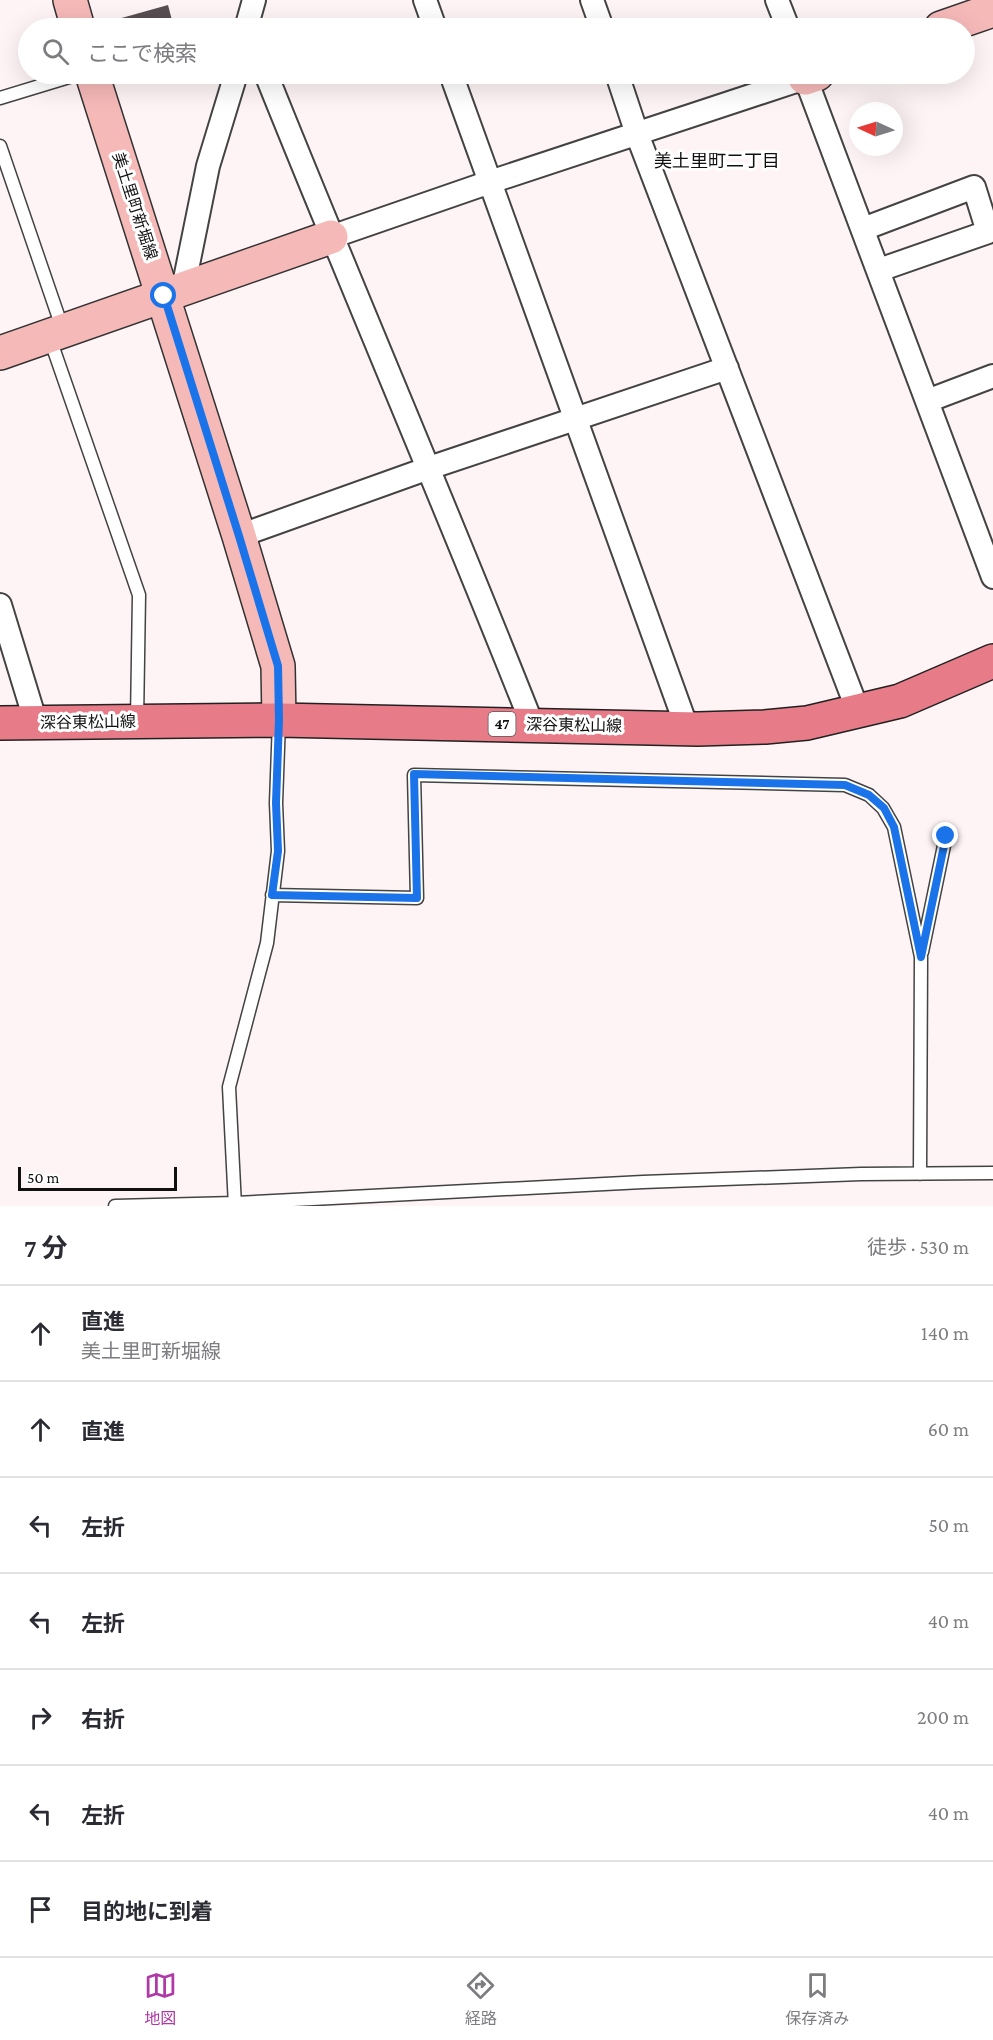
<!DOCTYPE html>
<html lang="ja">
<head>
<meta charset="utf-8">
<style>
	:root { --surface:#fff; --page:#f2f2f3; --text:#2b2b33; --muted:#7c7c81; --line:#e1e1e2; --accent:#af39a6 }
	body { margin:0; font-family:"Crimson Pro","Noto Sans JP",serif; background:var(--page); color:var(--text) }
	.compass { position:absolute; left:849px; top:102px; width:54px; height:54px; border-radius:50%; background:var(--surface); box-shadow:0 6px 24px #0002; rotate:274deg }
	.scale { position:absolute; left:18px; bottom:15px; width:159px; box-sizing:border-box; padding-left:6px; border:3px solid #101010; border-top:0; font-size:16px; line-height:21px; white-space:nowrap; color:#101010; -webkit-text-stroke:4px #fff; paint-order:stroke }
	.stop { position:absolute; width:18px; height:18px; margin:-14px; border:4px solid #1a73e8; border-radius:50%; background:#fff }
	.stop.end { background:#1a73e8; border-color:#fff; box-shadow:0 2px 6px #0008 }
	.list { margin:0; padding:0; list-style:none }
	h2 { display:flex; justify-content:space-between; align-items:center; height:78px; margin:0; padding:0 24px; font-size:26px }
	h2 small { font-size:20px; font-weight:400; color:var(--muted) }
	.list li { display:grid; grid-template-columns:39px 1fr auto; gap:18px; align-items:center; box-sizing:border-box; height:96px; padding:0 24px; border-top:2px solid var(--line) }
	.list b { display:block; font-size:22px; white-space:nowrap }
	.list p { margin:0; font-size:20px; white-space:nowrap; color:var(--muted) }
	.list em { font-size:20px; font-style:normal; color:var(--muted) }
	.icon { flex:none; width:33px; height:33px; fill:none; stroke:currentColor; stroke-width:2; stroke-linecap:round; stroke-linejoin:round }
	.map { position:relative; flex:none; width:993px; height:1206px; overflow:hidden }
	.search { position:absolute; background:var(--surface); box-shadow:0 6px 24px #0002; left:18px; right:18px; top:18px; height:66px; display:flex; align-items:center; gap:15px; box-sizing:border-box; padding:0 21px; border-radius:33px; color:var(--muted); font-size:22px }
	.sheet { height:750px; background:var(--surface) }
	nav { display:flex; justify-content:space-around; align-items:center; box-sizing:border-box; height:84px; border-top:2px solid var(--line); background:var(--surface); font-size:16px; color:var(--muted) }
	nav a { display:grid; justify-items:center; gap:3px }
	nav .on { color:var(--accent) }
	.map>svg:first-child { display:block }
</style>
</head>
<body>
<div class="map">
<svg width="993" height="1206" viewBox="0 0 993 1206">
	<rect width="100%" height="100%" fill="#fef4f5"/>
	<!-- building -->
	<path fill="#574e52" d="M168,5L174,28H122L118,19Z"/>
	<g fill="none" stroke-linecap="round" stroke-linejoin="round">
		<defs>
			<path id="lane" d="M0,98L79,74
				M0,146L63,330
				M49,336L139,595L137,720
				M272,895L417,898L414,775L845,785L869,795L883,808L894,827L921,957L920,1174
				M922,952L946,836
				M115,1206L235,1203L643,1182L861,1174L993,1173
				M235,1206L229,1087L267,943L278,851L276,803L279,721"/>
			<path id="street" d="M425,0L435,28
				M592,0L602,28
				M777,0L788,28
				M248,28L247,25L254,0
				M266,74C353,291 446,506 532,724
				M451,74L687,728
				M617,74L637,134L858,711
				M804,74L993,577
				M863,229L974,187L988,232L879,270
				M331,237L490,182L805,78
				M183,289L208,166L236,74
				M927,401L993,376
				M239,536L429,468L727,368
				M0,605L36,723"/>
			<path id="secondary" d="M70,0L78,28
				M941,28L993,10
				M92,74L239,536L278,666L279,720
				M805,78L817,74
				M0,353L331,237"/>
			<path id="primary" d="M0,723L279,720L698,729L765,727L807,723L900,701L993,661"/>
		</defs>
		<!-- lane casing -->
		<use href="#lane" stroke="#434343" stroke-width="15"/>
		<!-- street casing -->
		<use href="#street" stroke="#434343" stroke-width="26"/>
		<!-- secondary casing -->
		<use href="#secondary" stroke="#323232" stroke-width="36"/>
		<!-- primary casing -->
		<use href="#primary" stroke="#212121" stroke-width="36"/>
		<!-- lane -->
		<use href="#lane" stroke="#fff" stroke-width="12"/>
		<!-- street -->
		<use href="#street" stroke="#fff" stroke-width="22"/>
		<!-- secondary -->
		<use href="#secondary" stroke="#f5b9b8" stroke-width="33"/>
		<!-- primary -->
		<use href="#primary" stroke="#e77b88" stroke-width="33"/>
	</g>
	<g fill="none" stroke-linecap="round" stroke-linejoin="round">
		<!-- route -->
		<path stroke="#1a73e8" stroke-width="8" d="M164,296L239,536L278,666L279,720L276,803L278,851L272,895L417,898L414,774L845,785L869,795L884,808L894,827L921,957L946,836"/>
	</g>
	<g text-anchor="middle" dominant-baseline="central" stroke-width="6" stroke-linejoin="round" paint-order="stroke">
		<!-- shield labels -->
		<rect fill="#fff" stroke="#585858" stroke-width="1.5" x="488.5" y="712" width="27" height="24" rx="4.5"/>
		<g font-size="15" font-weight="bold" fill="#101010">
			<text x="502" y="724">47</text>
		</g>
		<!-- street labels -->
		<g font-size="16" fill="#101010" stroke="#fff">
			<text transform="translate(135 206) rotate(72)">美土里町新堀線</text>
			<text transform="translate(88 722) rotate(-1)">深谷東松山線</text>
			<text transform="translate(574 725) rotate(1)">深谷東松山線</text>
		</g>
		<!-- neighbourhood labels -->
		<g font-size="18" fill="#101010" stroke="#fff">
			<text x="717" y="161">美土里町二丁目</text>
		</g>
	</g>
</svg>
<svg class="compass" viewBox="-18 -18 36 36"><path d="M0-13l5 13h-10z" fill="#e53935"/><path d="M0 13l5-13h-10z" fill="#7c7c81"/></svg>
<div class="scale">50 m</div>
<div class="stop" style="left:164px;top:296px"></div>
<div class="stop end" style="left:946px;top:836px"></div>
<div class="search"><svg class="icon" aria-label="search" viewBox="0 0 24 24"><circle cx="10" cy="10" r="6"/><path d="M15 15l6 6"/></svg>ここで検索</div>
</div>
<section class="sheet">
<h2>7 分<small>徒歩 · 530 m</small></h2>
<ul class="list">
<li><svg class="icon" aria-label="ahead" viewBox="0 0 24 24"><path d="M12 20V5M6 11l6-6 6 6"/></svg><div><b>直進</b><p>美土里町新堀線</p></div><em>140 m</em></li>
<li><svg class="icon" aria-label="ahead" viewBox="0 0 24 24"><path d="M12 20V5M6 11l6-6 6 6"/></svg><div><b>直進</b></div><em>60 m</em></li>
<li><svg class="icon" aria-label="left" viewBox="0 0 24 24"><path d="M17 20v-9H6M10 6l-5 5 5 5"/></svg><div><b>左折</b></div><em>50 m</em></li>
<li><svg class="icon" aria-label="left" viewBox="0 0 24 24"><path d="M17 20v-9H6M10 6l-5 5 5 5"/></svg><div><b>左折</b></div><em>40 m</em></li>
<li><svg class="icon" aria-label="right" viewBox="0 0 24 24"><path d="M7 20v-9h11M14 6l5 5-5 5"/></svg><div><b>右折</b></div><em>200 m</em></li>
<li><svg class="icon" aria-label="left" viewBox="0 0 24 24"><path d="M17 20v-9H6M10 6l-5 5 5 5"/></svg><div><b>左折</b></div><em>40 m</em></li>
<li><svg class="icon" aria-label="arrive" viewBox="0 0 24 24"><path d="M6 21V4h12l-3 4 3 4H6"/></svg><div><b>目的地に到着</b></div></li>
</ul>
</section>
<nav>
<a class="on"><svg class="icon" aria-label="map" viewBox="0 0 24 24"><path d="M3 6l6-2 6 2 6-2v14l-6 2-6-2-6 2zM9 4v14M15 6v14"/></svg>地図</a>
<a><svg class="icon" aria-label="directions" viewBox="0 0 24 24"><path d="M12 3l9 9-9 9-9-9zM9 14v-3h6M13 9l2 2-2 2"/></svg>経路</a>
<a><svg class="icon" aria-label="saved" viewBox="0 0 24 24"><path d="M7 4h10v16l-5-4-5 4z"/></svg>保存済み</a>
</nav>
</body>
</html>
